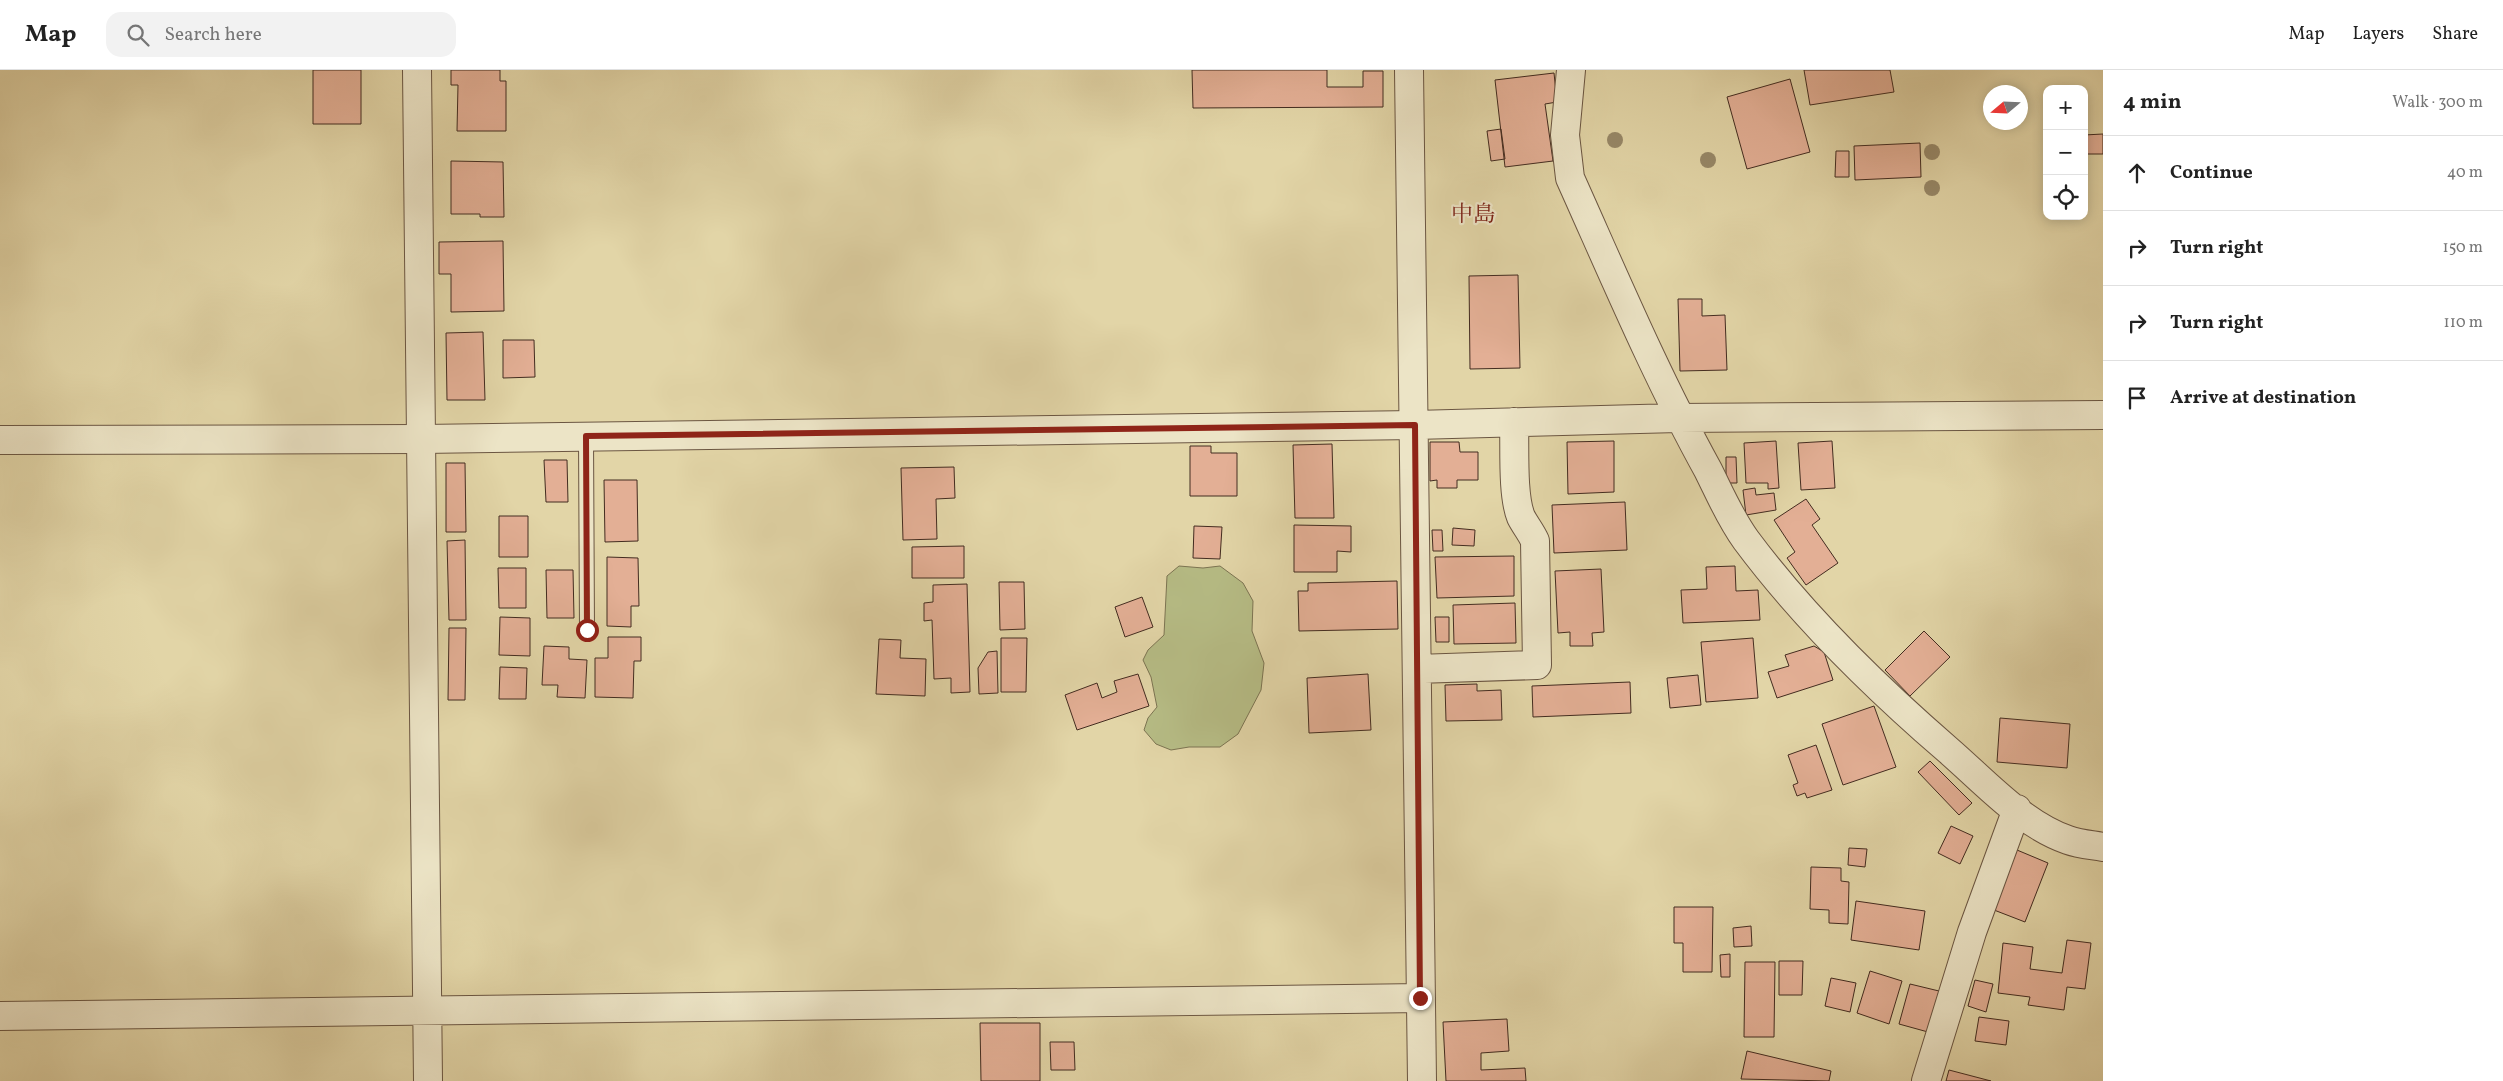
<!DOCTYPE html>
<html lang="en">
<head>
<meta charset="utf-8">
<style>
	:root { --surface:#fff; --page:#f2f2f2; --text:#222; --muted:#767676; --line:#e0e0e0 }
	body { margin:0; font-family:Vollkorn,"Noto Serif JP",serif; background:var(--page); color:var(--text) }
	.controls { position:absolute; right:15px; top:15px; display:grid; overflow:hidden; border-radius:10px; box-shadow:0 2px 12px #0003 }
	.controls button { width:45px; height:45px; display:grid; place-items:center; padding:0; border:0; border-bottom:1px solid var(--line); background:var(--surface); color:var(--text); font:25px sans-serif }
	.compass { position:absolute; left:1983px; top:15px; width:45px; height:45px; border-radius:50%; background:var(--surface); box-shadow:0 2px 12px #0003; rotate:251deg }
	.stop { position:absolute; width:15px; height:15px; margin:-11px; border:4px solid #8f2418; border-radius:50%; background:#fff }
	.stop.end { background:#8f2418; border-color:#fff; box-shadow:0 1px 5px #0008 }
	.list { margin:0; padding:0; list-style:none }
	h2 { display:flex; justify-content:space-between; align-items:center; height:65px; margin:0; padding:0 20px; font-size:21px }
	h2 small { font-size:16px; font-weight:400; color:var(--muted) }
	.list li { display:grid; grid-template-columns:32px 1fr auto; gap:15px; align-items:center; box-sizing:border-box; height:75px; padding:0 20px; border-top:1px solid var(--line) }
	.list b { display:block; font-size:19px; white-space:nowrap }
	.list em { font-size:16px; font-style:normal; color:var(--muted) }
	.icon { flex:none; width:28px; height:28px; fill:none; stroke:currentColor; stroke-width:2; stroke-linecap:round; stroke-linejoin:round }
	.map { position:relative; flex:none; width:2103px; height:1011px; overflow:hidden }
	header { display:flex; align-items:center; gap:30px; box-sizing:border-box; height:70px; padding:0 25px; background:var(--surface); border-bottom:1px solid var(--line) }
	header strong { font-size:24px }
	nav { display:flex; gap:28px; margin-inline-start:auto; font-size:18px }
	.search { width:350px; height:45px; background:var(--page); display:flex; align-items:center; gap:12px; box-sizing:border-box; padding:0 18px; border-radius:15px; color:var(--muted); font-size:19px }
	main { display:flex }
	aside { flex:1; background:var(--surface) }
	.map>svg:first-child { display:block }
</style>
</head>
<body>
<header>
<strong>Map</strong>
<div class="search"><svg class="icon" aria-label="search" viewBox="0 0 24 24"><circle cx="10" cy="10" r="6"/><path d="M15 15l6 6"/></svg>Search here</div>
<nav><a>Map</a><a>Layers</a><a>Share</a></nav>
</header>
<main>
<div class="map">
<svg width="2103" height="1011" viewBox="0 0 2103 1011">
	<rect width="100%" height="100%" fill="#e2d5a7"/>
	<filter id="stains"><feTurbulence type="fractalNoise" baseFrequency=".004" numOctaves="4"/><feColorMatrix values="0 0 0 0 .2 0 0 0 0 .09 0 0 0 0 .02 0 0 0 .5 -.17"/></filter>
	<radialGradient id="worn" r=".72"><stop offset=".6" stop-color="#630" stop-opacity="0"/><stop offset="1" stop-color="#630" stop-opacity=".3"/></radialGradient>
	<!-- green -->
	<path fill="#b6bc85" stroke="#7c7452" d="M1179,496L1203,498L1220,496L1243,513L1253,531L1252,561L1264,593L1261,620L1238,664L1220,677H1189L1171,680L1156,674L1144,660L1148,648L1157,637L1151,607L1143,590L1148,580L1164,565L1167,506Z"/>
	<!-- building -->
	<path fill="#e3af95" stroke="#432c20" d="M313,0H361V54H313Z
		M451,0H500V11H506V61H457L458,15H451Z
		M1192,0H1327V17H1363V1H1383V37L1193,38Z
		M1804,0H1890L1894,22L1810,35Z
		M1554,3L1557,32L1545,34L1553,91L1505,97L1495,10Z
		M1790,9L1810,82L1747,99L1727,27Z
		M1501,59L1505,89L1491,91L1487,61Z
		M2103,64V84H2084V65Z
		M1920,73L1921,107L1855,110L1854,76Z
		M1836,81H1849V107H1835Z
		M451,91L503,92L504,147H480V144H451Z
		M503,171L504,241L451,242V204H439V172Z
		M1518,205L1520,298L1470,299L1469,206Z
		M1678,229H1702V246L1725,245L1727,300L1680,301Z
		M483,262L485,330H447L446,263Z
		M503,270H534L535,307L503,308Z
		M1614,371V422L1568,424L1567,372Z
		M1776,371L1779,418L1768,419V413H1746L1744,373Z
		M1832,371L1835,418L1801,420L1798,373Z
		M1430,372H1459L1460,382H1478V410H1457V418H1437V410L1430,411Z
		M1332,374L1334,448H1295L1293,375Z
		M1190,376H1211V383H1237V426H1190Z
		M1726,387H1736L1737,413H1726Z
		M544,390H567L568,432H546Z
		M446,393H465L466,462H446Z
		M954,397L955,428L936,429L937,469L903,470L901,398Z
		M604,410H637L638,471L605,472Z
		M1755,418L1756,425L1774,423L1776,440L1746,445L1743,420Z
		M1806,429L1820,449L1812,455L1838,493L1806,515L1787,488L1795,482L1774,450Z
		M1625,432L1627,480L1554,483L1552,435Z
		M499,446H528V487H499Z
		M1294,455L1351,456V482L1337,481V502H1294Z
		M1194,456L1222,457L1220,489L1193,488Z
		M1453,458L1475,460L1474,476L1452,475Z
		M1432,460H1442L1443,481H1433Z
		M465,470L466,550H449L447,471Z
		M964,476V508H912V477Z
		M1514,486V526L1437,528L1435,487Z
		M607,487L638,488L639,536H631V557L607,556Z
		M1735,496L1736,521L1758,520L1760,550L1683,553L1681,520L1707,519L1706,497Z
		M498,498H526V538H499Z
		M1601,499L1604,562L1592,563L1593,576H1570V562L1558,563L1555,501Z
		M546,500H573L574,548H547Z
		M1397,511L1398,559L1299,561L1298,521H1308V513Z
		M999,512H1024L1025,559L1000,560Z
		M967,514L970,622L951,623V608L934,609L932,550L924,551V533L933,532V515Z
		M1142,527L1153,557L1125,567L1115,537Z
		M1515,533L1516,573L1454,574L1453,535Z
		M500,547L530,548V586L499,585Z
		M1435,547H1449V572H1436Z
		M449,558H466L465,630H448Z
		M1924,561L1950,587L1910,626L1885,600Z
		M608,567H641V591H634L633,628L595,627V588H608Z
		M1001,568H1027L1026,622H1001Z
		M1753,568L1758,628L1706,632L1701,572Z
		M879,569L901,570L900,588L926,589L925,626L876,624Z
		M544,576L569,577V589L587,590L585,628L557,627L558,615H542Z
		M1814,576L1824,582L1833,610L1777,628L1768,602L1789,596L1785,585Z
		M997,581L998,623L979,624L978,598L988,582Z
		M500,597L527,598L526,629H499Z
		M1138,604L1149,636L1077,660L1065,625L1097,613L1102,628L1117,622L1114,611Z
		M1368,604L1371,660L1309,663L1307,608Z
		M1698,605L1701,635L1670,638L1667,608Z
		M1630,612L1631,643L1533,647L1532,616Z
		M1477,614V621L1501,620L1502,650L1446,651L1445,615Z
		M1874,636L1896,697L1843,715L1822,654Z
		M2000,648L2070,654L2067,698L1997,692Z
		M1816,675L1832,720L1807,728L1805,723L1797,726L1793,715L1798,713L1788,685Z
		M1930,691L1972,733L1959,745L1918,702Z
		M1951,756L1973,766L1960,794L1938,783Z
		M1849,778L1867,779L1865,797L1848,795Z
		M2017,780L2048,793L2025,852L1994,840Z
		M1811,797L1841,798V811L1849,812L1848,854L1829,853V840L1810,839Z
		M1856,831L1925,841L1919,880L1851,870Z
		M1674,837H1713L1712,902H1683V873H1674Z
		M1751,856L1752,876L1734,877L1733,858Z
		M2067,870L2091,873L2085,919L2067,917L2064,940L2028,935L2030,927L1998,923L2003,873L2033,877L2030,899L2062,903Z
		M1730,884V907H1721L1720,885Z
		M1779,891H1803L1802,925H1779Z
		M1745,892H1775L1774,967H1744Z
		M1870,901L1902,911L1889,954L1857,943Z
		M1831,908L1856,913L1850,942L1825,936Z
		M1975,910L1993,914L1986,942L1968,936Z
		M1910,914L1939,921L1928,962L1899,954Z
		M1979,947L2009,951L2006,975L1975,971Z
		M1507,949L1509,981L1481,983V1000L1525,998L1526,1011H1446L1443,952Z
		M980,953H1040V1011H981Z
		M1050,972H1074L1075,1000H1051Z
		M1747,981L1831,1001L1829,1011L1741,1009Z
		M1949,1000L1991,1011H1946Z"/>
	<g fill="none" stroke-linecap="round" stroke-linejoin="round">
		<defs>
			<path id="service" d="M586,366L587,560"/>
			<path id="minor" d="M417,0L428,1011
				M1409,0L1422,1011
				M1571,0L1565,65L1570,108C1614,206 1656,306 1708,400C1720,424 1730,448 1746,470C1804,548 1875,617 1948,680C1985,712 2022,754 2068,770C2079,774 2092,775 2103,777
				M1415,355L1678,348L2103,345
				M1417,599L1537,595L1535,471C1531,462 1525,455 1521,447C1512,425 1515,377 1514,352
				M0,946L1421,928
				M1926,1011L1972,862L2017,739"/>
			<path id="tertiary" d="M0,370L422,369L1415,355"/>
		</defs>
		<!-- service casing -->
		<use href="#service" stroke="#6b5642" stroke-width="16"/>
		<!-- minor casing -->
		<use href="#minor" stroke="#6b5642" stroke-width="30"/>
		<!-- tertiary casing -->
		<use href="#tertiary" stroke="#6b5642" stroke-width="30"/>
		<!-- service -->
		<use href="#service" stroke="#ece4c6" stroke-width="14"/>
		<!-- minor -->
		<use href="#minor" stroke="#ece4c6" stroke-width="28"/>
		<!-- tertiary -->
		<use href="#tertiary" stroke="#ece4c6" stroke-width="28"/>
	</g>
	<!-- trees -->
	<g fill="#978868">
		<circle cx="1615" cy="70" r="8"/>
		<circle cx="1932" cy="82" r="8"/>
		<circle cx="1708" cy="90" r="8"/>
		<circle cx="1932" cy="118" r="8"/>
	</g>
	<g fill="none" stroke-linecap="round" stroke-linejoin="round">
		<!-- route -->
		<path stroke="#8f2418" stroke-width="6" d="M587,560L586,366L1415,355L1420,928"/>
	</g>
	<g text-anchor="middle" dominant-baseline="central" stroke-width="4.5" stroke-linejoin="round" paint-order="stroke">
		<!-- quarter labels -->
		<g font-size="22" fill="#7a1f14" stroke="#ece4c6">
			<text x="1473" y="145">中島</text>
		</g>
	</g>
	<rect width="100%" height="100%" filter="url(#stains)"/>
	<rect width="100%" height="100%" fill="url(#worn)"/>
</svg>
<div class="controls">
<button>+</button>
<button>−</button>
<button><svg class="icon" aria-label="locate" viewBox="0 0 24 24"><circle cx="12" cy="12" r="6"/><path d="M12 2v4M12 18v4M2 12h4M18 12h4"/></svg></button>
</div>
<svg class="compass" viewBox="-18 -18 36 36"><path d="M0-13l5 13h-10z" fill="#e53935"/><path d="M0 13l5-13h-10z" fill="#767676"/></svg>
<div class="stop" style="left:587px;top:560px"></div>
<div class="stop end" style="left:1420px;top:928px"></div>
</div>
<aside>
<h2>4 min<small>Walk · 300 m</small></h2>
<ul class="list">
<li><svg class="icon" aria-label="ahead" viewBox="0 0 24 24"><path d="M12 20V5M6 11l6-6 6 6"/></svg><div><b>Continue</b></div><em>40 m</em></li>
<li><svg class="icon" aria-label="right" viewBox="0 0 24 24"><path d="M7 20v-9h11M14 6l5 5-5 5"/></svg><div><b>Turn right</b></div><em>150 m</em></li>
<li><svg class="icon" aria-label="right" viewBox="0 0 24 24"><path d="M7 20v-9h11M14 6l5 5-5 5"/></svg><div><b>Turn right</b></div><em>110 m</em></li>
<li><svg class="icon" aria-label="arrive" viewBox="0 0 24 24"><path d="M6 21V4h12l-3 4 3 4H6"/></svg><div><b>Arrive at destination</b></div></li>
</ul>
</aside>
</main>
</body>
</html>
